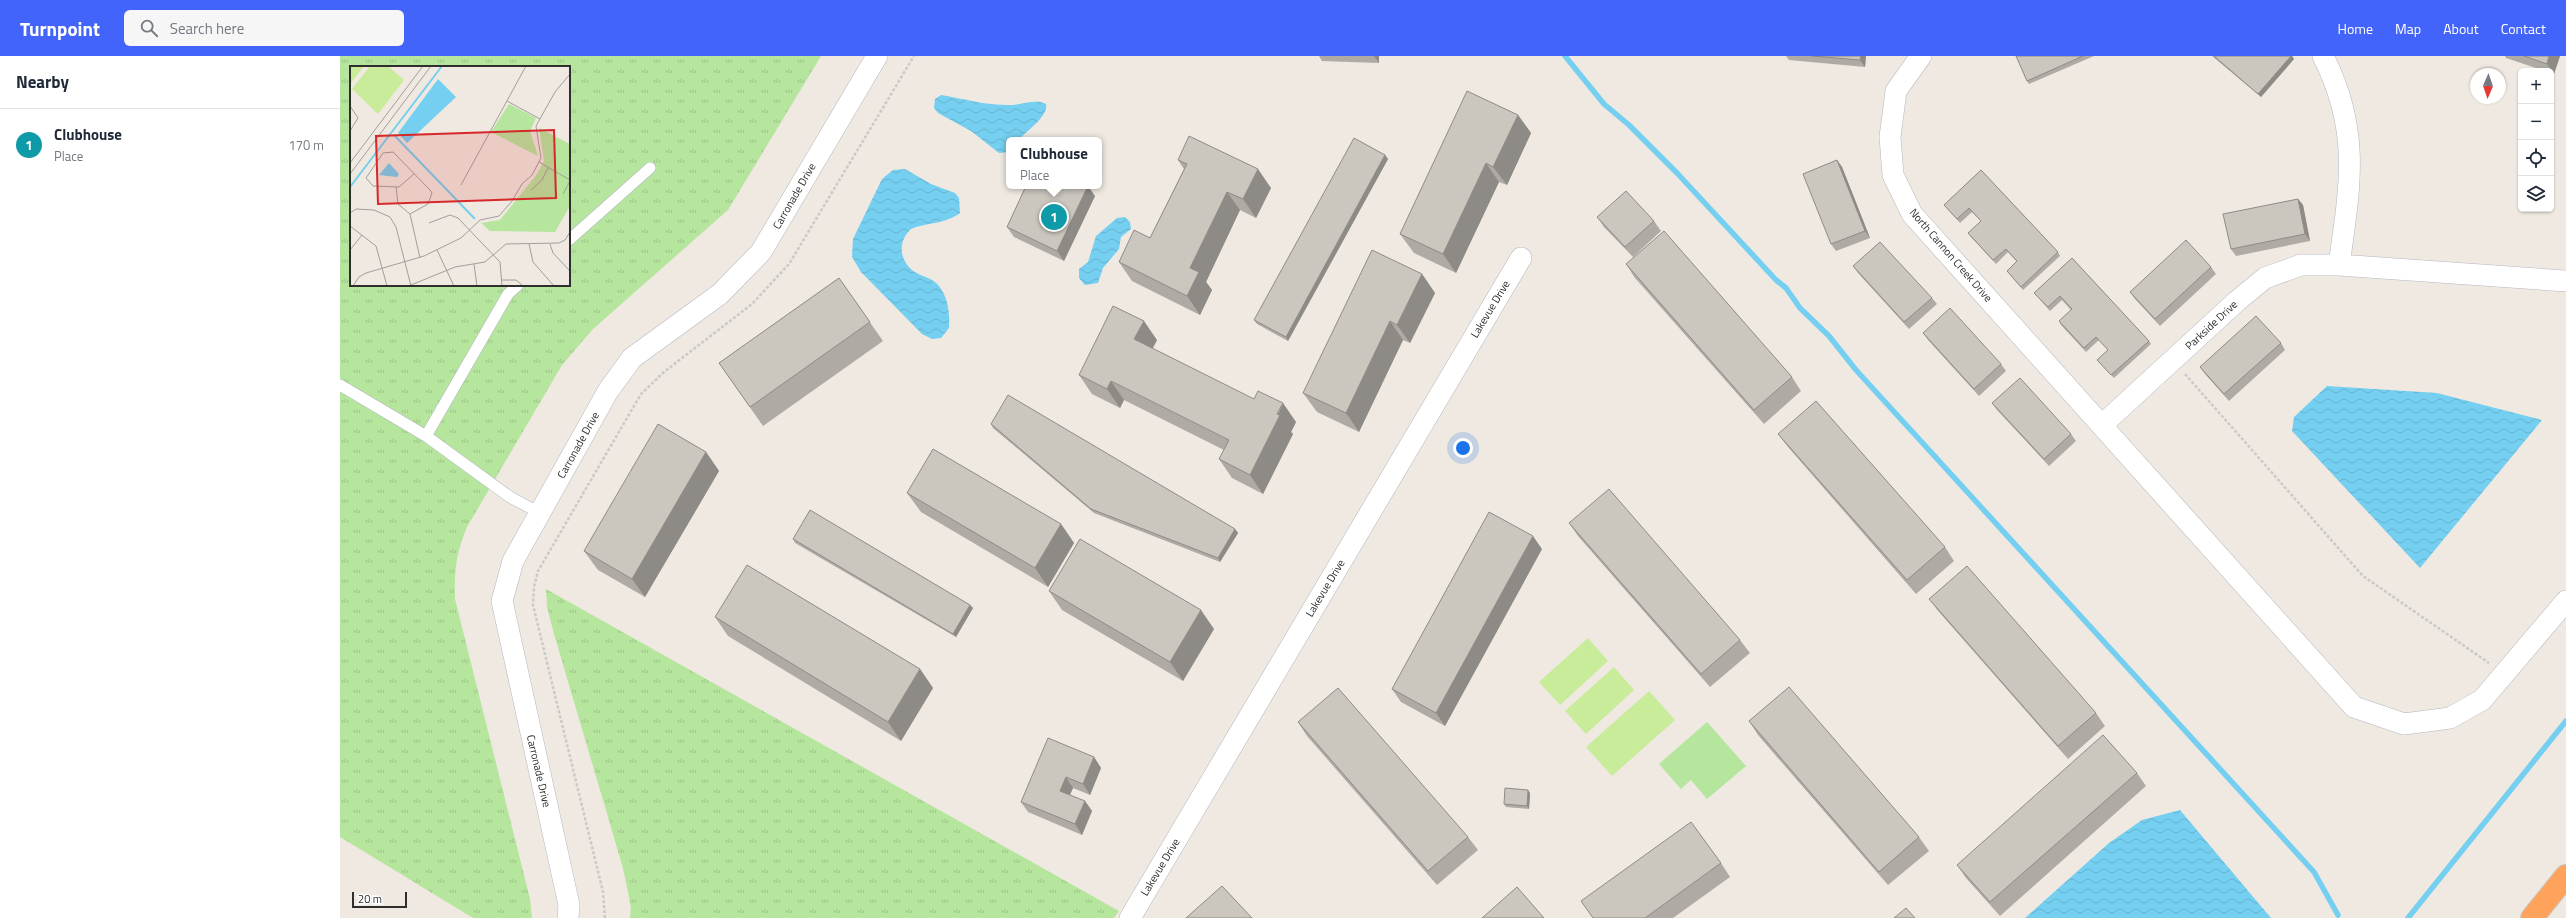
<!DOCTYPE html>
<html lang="en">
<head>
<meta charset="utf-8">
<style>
	:root { --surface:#fff; --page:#f6f6f7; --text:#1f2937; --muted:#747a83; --line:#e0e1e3; --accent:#4264fb }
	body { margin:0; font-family:"Titillium Web",sans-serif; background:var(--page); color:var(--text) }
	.controls { position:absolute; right:12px; top:12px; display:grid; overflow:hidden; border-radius:6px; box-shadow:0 1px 3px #0004 }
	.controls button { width:36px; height:36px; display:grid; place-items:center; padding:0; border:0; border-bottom:1px solid var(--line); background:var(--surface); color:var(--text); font:20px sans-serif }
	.compass { position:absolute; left:2130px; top:12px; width:36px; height:36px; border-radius:50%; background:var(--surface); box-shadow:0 1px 3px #0004; rotate:182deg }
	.scale { position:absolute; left:12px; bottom:10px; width:55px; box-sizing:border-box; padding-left:4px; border:2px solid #2e2e2e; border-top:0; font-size:11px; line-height:14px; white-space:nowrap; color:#2e2e2e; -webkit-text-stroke:3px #fff; paint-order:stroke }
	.you { position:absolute; left:1123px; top:392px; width:14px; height:14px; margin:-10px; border:3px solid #fff; border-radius:50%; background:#1a73e8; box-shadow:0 0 0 6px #1a73e833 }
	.badge { display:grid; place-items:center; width:26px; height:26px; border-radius:50%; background:var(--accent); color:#fff; font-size:13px; font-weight:700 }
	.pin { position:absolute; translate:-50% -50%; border:2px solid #fff; box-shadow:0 1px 4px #0006 }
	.popup { position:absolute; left:666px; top:81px; width:96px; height:52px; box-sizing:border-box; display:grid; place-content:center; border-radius:6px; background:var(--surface); filter:drop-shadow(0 1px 3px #0005); font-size:13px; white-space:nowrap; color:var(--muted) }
	.popup b { font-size:15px; color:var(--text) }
	.popup::after { content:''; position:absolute; left:50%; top:100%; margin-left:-8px; border:8px solid transparent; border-top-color:var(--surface) }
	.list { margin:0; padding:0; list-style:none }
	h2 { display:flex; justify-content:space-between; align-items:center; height:52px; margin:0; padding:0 16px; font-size:17px }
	h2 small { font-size:13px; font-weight:400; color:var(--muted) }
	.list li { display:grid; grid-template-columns:26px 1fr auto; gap:12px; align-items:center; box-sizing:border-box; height:72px; padding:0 16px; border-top:1px solid var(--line) }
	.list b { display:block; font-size:15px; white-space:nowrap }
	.list p { margin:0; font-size:13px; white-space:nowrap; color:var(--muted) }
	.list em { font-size:13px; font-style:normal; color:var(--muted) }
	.icon { flex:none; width:22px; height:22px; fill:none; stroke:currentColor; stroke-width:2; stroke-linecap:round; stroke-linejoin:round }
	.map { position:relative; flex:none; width:2226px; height:862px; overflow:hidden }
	header { display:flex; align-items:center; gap:24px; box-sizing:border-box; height:56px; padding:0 20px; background:var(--accent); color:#fff }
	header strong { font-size:19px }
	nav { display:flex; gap:22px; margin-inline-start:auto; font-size:14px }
	.search { width:280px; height:36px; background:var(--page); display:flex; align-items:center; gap:10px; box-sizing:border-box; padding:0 14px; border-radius:6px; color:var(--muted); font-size:15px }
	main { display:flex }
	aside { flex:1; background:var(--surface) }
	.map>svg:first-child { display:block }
</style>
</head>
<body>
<header>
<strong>Turnpoint</strong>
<div class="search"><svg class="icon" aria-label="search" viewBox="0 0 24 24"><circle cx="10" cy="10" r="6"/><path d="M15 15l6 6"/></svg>Search here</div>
<nav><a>Home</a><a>Map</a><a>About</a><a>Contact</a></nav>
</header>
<main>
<aside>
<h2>Nearby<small></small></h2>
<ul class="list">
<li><span class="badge" style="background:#0f9aa8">1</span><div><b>Clubhouse</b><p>Place</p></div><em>170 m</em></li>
</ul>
</aside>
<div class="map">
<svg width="2226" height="862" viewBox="0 0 2226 862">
	<defs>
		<pattern id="grass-tufts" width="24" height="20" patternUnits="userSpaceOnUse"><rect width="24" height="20" fill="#b6e59e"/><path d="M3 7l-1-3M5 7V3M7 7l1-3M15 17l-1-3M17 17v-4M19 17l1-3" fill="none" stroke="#9dc588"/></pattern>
		<pattern id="water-waves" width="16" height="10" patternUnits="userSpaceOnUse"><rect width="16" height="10" fill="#75cff0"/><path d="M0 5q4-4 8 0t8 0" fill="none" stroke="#66b2ce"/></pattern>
	</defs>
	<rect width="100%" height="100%" fill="#efe9e1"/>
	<!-- grass -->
	<path fill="url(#grass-tufts)" fill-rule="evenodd" d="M0,0H481L388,154L253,273L222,309L127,471C116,497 114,515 115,543L190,843L192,862H133L0,781ZM11,11H229V229H11Z
		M206,533L779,855L774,862H290L291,851L283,812L214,578L207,551Z"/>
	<!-- park -->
	<path fill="#b6e59e" d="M1367,666L1406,710L1367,743L1351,724L1341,733L1319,708Z"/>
	<!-- pitch -->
	<path fill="#c9ec9a" d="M1248,582L1268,605L1220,649L1199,626Z
		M1274,611L1294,634L1246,678L1225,655Z
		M1309,635L1335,664L1272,720L1246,691Z"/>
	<!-- water -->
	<path fill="url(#water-waves)" d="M601,39C625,43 648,50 673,49C683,48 697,43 706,48C709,60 687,74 679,84H669V96L659,97L631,75L598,57L594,52L595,43Z
		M565,113L591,128L615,137L619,142L620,157C606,168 584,167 571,173C558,185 559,203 572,214C581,221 592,221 599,230C608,241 610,258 609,272L601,282L592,283L582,278L521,216L512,201L513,183L542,123L553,114Z
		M785,161L790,166L791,173L781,181L779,193L763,212L758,227L745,229L739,222V213L748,206L756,180L777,162Z
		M1987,330L2097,337L2202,364L2080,512L1952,375L1954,361Z
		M1840,754L1931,862H1685L1769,787L1802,764Z"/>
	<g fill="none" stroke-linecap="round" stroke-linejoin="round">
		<!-- stream -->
		<path stroke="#75cff0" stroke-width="5.5" d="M1225,0L1264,48L1289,69L1337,117L1436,224L1446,232L1460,252L1489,280L1516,314L1974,816L1998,859
			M2068,862L2226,665"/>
		<defs>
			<path id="service" d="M229,184L310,112
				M0,329L86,380L170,441L200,457
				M86,380L168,238L178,229"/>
			<path id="minor" d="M1581,0L1556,35L1550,81L1553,119L1572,158L2014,651L2064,668L2110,662L2142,644L2226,545
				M1983,0C2021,75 2010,130 1999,209
				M1762,369L1897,245L1925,222L1961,209H1999L2226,225
				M228,862L229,849L162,545L173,505L268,335L292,302L380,238L421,196L537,0
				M790,862L1181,202"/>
			<path id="motorway" d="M2192,862L2226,820"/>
		</defs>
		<!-- service casing -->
		<use href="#service" stroke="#b4b7c1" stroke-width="12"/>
		<!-- minor casing -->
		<use href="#minor" stroke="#b4b7c1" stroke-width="22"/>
		<!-- motorway casing -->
		<use href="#motorway" stroke="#c9c9c9" stroke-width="24"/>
		<!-- path -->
		<path stroke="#c9c9c9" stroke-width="2.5" stroke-dasharray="3 2" stroke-linecap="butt" d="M1845,318L2023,520L2149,607
			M265,862L263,836L193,549L194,531L198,515L301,338L324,316L412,248L449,208L574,0"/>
		<!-- service -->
		<use href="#service" stroke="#fff" stroke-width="11"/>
		<!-- minor -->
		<use href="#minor" stroke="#fff" stroke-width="21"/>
		<!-- motorway -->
		<use href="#motorway" stroke="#ffa35c" stroke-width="22"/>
	</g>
	<!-- wall -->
	<path fill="#afaba4" d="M979,0H1039V7L982,5Z
		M1446,0H1526L1525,11L1449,4Z
		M1676,0H1754L1689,28L1687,25Z
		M1872,0H1952L1954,3L1921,41Z
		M2165,0H2220L2214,18L2211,17V15H2205L2166,2Z
		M1178,59L1191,77L1167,129L1159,126L1116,217L1074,197L1060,178Z
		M1045,99L1048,103L948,285L917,268L914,264Z
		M838,104L931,132L916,162L900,154L866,226L872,234L860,259L792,225L779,206L810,182L844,113Z
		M1497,104L1502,111L1530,182L1496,195L1491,188Z
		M1641,114L1718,196L1720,200L1683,234L1667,215L1677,206L1668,196L1656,208L1630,180L1628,177L1641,165L1632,156L1620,167L1604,149Z
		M755,140L724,205L674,181L667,171Z
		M1958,143L1963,149L1970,185L1896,200L1891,193Z
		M1257,161L1314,165L1321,175L1293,201L1264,171Z
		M1732,202L1809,285L1811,288L1774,322L1757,304L1768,294L1759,284L1746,296L1721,269L1719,265L1731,254L1722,244L1710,255L1694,237Z
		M1286,208L1452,321L1461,335L1424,368L1295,222Z
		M1513,210L1592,242L1597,248L1569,273L1518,217Z
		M1871,211L1876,218L1820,270L1795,243L1790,236Z
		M1082,218L1095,237L1070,287L1063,284L1019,376L977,356L963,337Z
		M499,222L543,285L423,370L379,307Z
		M1583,277L1661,308L1666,315L1639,340L1588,284Z
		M817,284L812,292L956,366L951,376L953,378L923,438L892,422L879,403L884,394L784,344L780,352L752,338L739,319Z
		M1941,287L1945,294L1889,345L1865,318L1860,311Z
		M1652,347L1731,378L1736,385L1709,410L1657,354Z
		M651,368L895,473L898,477L880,506L754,457L653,372Z
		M1438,378L1605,491L1614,505L1576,538L1448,391Z
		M366,396L379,415L305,541L258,514L244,495Z
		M567,437L721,468L734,487L708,531L581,456Z
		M1229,467L1400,584L1410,597L1370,631L1238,480Z
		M453,483L630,549L633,552L616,581L455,487Z
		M1202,493L1105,670L1061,646L1052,633Z
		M709,535L874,573L843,625L722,554Z
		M1589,543L1756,657L1765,670L1728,703L1599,556Z
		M375,561L580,613L593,632L561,685L388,580Z
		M1409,665L1579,781L1589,795L1548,829L1418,679Z
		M958,666L1128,781L1138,794L1097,829L967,680Z
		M754,701L761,712L750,739L733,732L730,739L745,745L752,755L742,779L688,756L681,746Z
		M1797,717L1806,730L1660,860L1626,822L1617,809Z
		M1190,737L1189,753L1166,751L1164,748Z
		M1381,807L1390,821L1333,862H1253Z"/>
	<!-- shaded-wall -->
	<path fill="#8e8b86" d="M1034,0H1039V7Z
		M1521,0H1526L1525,11L1520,4Z
		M1951,0H1952L1954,3L1921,41L1918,38Z
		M2209,0H2220L2214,18L2207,8Z
		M1178,59L1191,77L1167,129L1153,111Z
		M1045,99L1048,103L948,285L946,281Z
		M1497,104L1502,111L1530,182L1525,175Z
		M1146,107L1159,126L1116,217L1103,198Z
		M918,113L931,132L916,162L903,143Z
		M748,130L755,140L724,205L717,195Z
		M887,136L900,154L866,226L872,234L860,259L847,240L850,212Z
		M1958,143L1963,149L1970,185L1965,178Z
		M1082,218L1095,237L1070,287L1057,269Z
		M804,265L817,284L808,302L794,283Z
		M1050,265L1063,284L1019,376L1006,357Z
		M771,325L784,344L780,352L767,333Z
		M943,347L956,366L951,376L953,378L923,438L910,419Z
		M366,396L379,415L305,541L292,523Z
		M721,468L734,487L708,531L695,512Z
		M895,473L898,477L880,506L878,502Z
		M1193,480L1202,493L1105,670L1096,657Z
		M630,549L633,552L616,581L613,578Z
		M861,554L874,573L843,625L830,606Z
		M580,613L593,632L561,685L548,666Z
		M754,701L761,712L750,739L743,728Z
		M726,721L733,732L727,745L720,735Z
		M1188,734L1190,737L1189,753L1187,750Z
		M745,745L752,755L742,779L735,768Z"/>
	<!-- building -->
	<path fill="#cbc7bf" stroke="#8e8b86" d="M1472,0H1521L1520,4Z
		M1676,0H1743L1687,25Z
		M1874,0H1951L1918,38Z
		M2184,0H2209L2207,8Z
		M1127,35L1178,59L1153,111L1146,107L1103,198L1060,178Z
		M849,80L918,113L903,143L887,136L850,212L859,216L847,240L779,206L794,174L810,182L847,108L838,104Z
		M1014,82L1045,99L946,281L914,264Z
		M1497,104L1525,175L1491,188L1463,118Z
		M1641,114L1718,196L1681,231L1667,215L1677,205L1666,193L1653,204L1628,177L1641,165L1629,152L1617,163L1604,149Z
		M686,130H748L717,195L667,171Z
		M1286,135L1314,165L1285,191L1257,161Z
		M1958,143L1965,178L1891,193L1883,158Z
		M1324,175L1452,321L1414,354L1286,208Z
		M1846,184L1871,211L1815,263L1790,236Z
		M1540,186L1592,242L1564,266L1513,210Z
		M1032,194L1082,218L1057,269L1050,265L1006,357L963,337Z
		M1732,202L1809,285L1771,319L1757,304L1768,294L1756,281L1744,292L1719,265L1732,253L1720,240L1708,251L1694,237Z
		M499,222L530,266L410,351L379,307Z
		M773,250L804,265L794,283L914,343L918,335L943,347L937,358L940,359L910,419L879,403L889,384L771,325L767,333L739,319Z
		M1610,252L1661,308L1634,333L1583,277Z
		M1916,260L1941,287L1884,338L1860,311Z
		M1680,322L1731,378L1704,403L1652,347Z
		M668,339L895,473L878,502L751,453L651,368Z
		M1476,345L1605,491L1567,524L1438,378Z
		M318,368L366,396L292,523L244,495Z
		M593,393L721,468L695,512L567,437Z
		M1269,433L1400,584L1361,618L1229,467Z
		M470,454L630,549L613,578L453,483Z
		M1149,456L1193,480L1096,657L1052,633Z
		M740,483L861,554L830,606L709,535Z
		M407,509L580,613L548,666L375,561Z
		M1627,510L1756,657L1718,690L1589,543Z
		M1449,631L1579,781L1539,816L1409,665Z
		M998,632L1128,781L1088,815L958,666Z
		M1763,679L1797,717L1650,846L1617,809Z
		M708,682L754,701L743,728L726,721L720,735L745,745L735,768L681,746Z
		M1165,732L1188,734L1187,750L1164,748Z
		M1351,766L1381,807L1305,862H1253L1241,845Z
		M882,830L912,862H846Z
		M1177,831L1204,862H1142Z
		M1566,852L1575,862H1554Z"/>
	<g text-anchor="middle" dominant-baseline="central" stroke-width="3" stroke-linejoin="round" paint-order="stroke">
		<!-- street labels -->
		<g font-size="11" fill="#2e2e2e" stroke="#fff">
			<text transform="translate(454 140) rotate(-60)">Carronade Drive</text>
			<text transform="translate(1611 199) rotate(49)">North Cannon Creek Drive</text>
			<text transform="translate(1150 253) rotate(-59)">Lakevue Drive</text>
			<text transform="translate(1871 269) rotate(-43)">Parkside Drive</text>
			<text transform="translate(238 389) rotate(-61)">Carronade Drive</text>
			<text transform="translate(985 532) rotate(-59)">Lakevue Drive</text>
			<text transform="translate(199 715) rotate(77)">Carronade Drive</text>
			<text transform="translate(820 811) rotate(-59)">Lakevue Drive</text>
		</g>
	</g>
	<!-- overview -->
	<g transform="translate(10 10)">
		<rect width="220" height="220" fill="#efe9e1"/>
		<path d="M159,38L186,52L180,65L188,90L141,66ZM189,62L220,78V140L205,166L140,165L131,157L150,154L187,108L194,95Z" fill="#b6e59e"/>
		<path d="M14,0L1,17L0,16V0ZM20,0H38L54,14L28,48L2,23Z" fill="#c9ec9a"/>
		<path d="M88,13L106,31L57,77L48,67ZM39,97L49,108L47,111L29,109Z" fill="#75cff0"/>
		<path fill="none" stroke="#75cff0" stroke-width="2" d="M44,69L125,153M0,121L92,0"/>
		<path fill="none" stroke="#a29e99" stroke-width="1" d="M157,35L190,53M0,40L8,52L0,65M189,96L220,114M0,97L73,0M0,108L81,0M111,119L176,0M46,121L48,138L60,148M181,124L192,114L198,102M213,128L220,115M0,147L6,143L24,144L40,151L46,161L61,220M60,148L78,138L82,127L80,124L43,86L33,87L16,112L23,120L49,121L64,108M60,148L70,192M79,157L100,149L108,152L150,196L152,220M0,160L26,180L37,220M179,178L183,196L204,220M200,178L203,187L220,205M0,184L12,169M87,184L104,220M124,198L127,220M151,214H166L173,220M61,219L105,201L135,196L156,178L209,177L215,174L220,166M3,220L9,211L16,207L74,190L111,172L130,154L149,150L162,135L172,118L182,109L191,92L186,60L205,26L220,8"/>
		<path fill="#d62828" fill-opacity="0.15" stroke="#d62828" stroke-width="2" d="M204,64L206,132L28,138L26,70Z"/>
		<rect width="220" height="220" fill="none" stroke="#2e2e2e" stroke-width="2"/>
	</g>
</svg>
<div class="controls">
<button>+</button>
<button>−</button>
<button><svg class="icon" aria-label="locate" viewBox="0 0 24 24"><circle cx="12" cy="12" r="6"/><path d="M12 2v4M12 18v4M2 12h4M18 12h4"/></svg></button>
<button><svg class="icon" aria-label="layers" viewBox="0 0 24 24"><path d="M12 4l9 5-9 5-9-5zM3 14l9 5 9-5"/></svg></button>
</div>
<svg class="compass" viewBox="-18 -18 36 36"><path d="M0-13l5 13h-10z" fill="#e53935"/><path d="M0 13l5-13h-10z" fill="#747a83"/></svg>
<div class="scale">20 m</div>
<div class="you"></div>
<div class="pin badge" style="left:714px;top:161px;background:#0f9aa8">1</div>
<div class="popup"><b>Clubhouse</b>Place</div>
</div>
</main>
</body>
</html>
